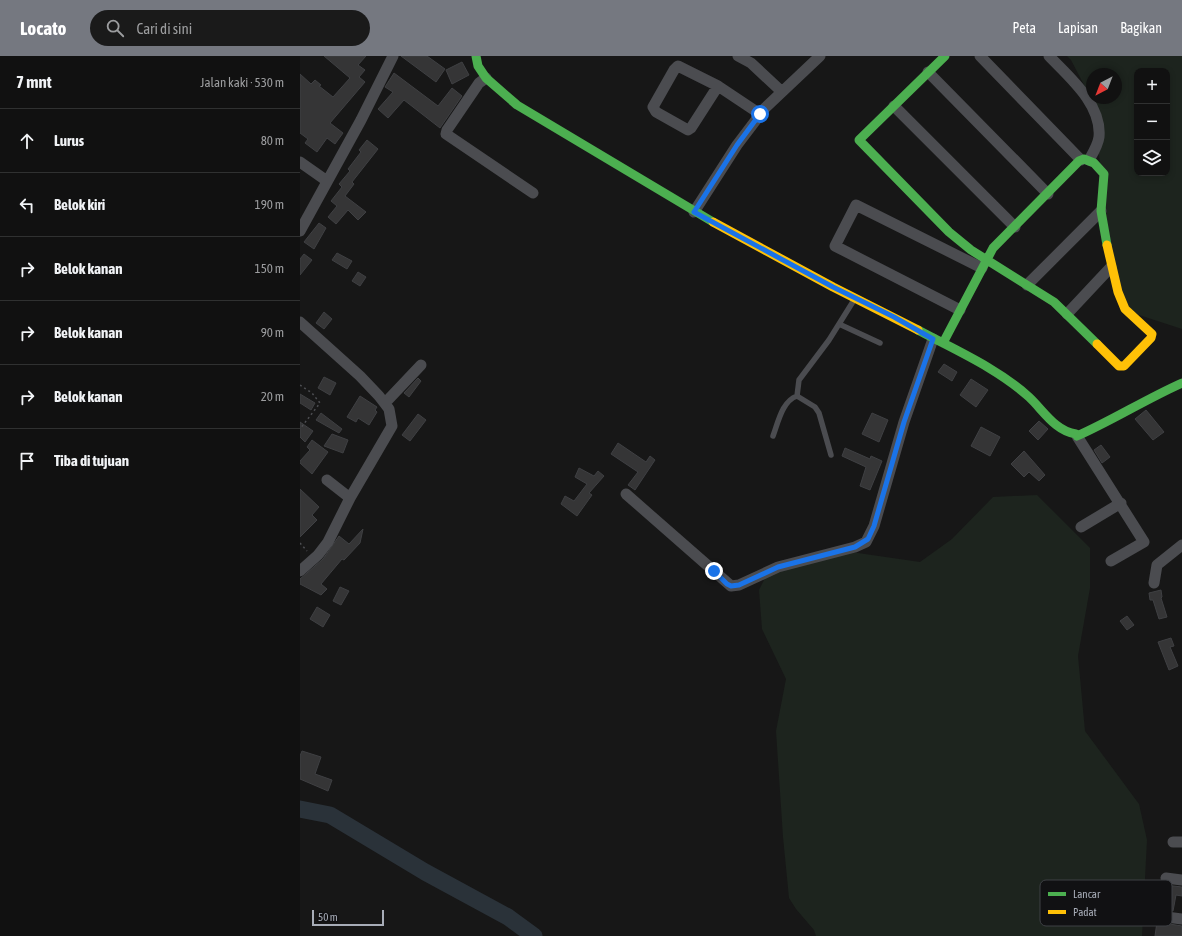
<!DOCTYPE html>
<html lang="id">
<head>
<meta charset="utf-8">
<style>
	:root { --surface:#111; --page:#1a1a1a; --text:#f1f3f6; --muted:#9c9d9f; --line:#303131; --accent:#757880 }
	body { margin:0; font-family:"Asap Condensed",sans-serif; background:var(--page); color:var(--text) }
	.controls { position:absolute; right:12px; top:12px; display:grid; overflow:hidden; border-radius:8px; box-shadow:0 2px 6px #0003 }
	.controls button { width:36px; height:36px; display:grid; place-items:center; padding:0; border:0; border-bottom:1px solid var(--line); background:var(--surface); color:var(--text); font:20px sans-serif }
	.compass { position:absolute; left:786px; top:12px; width:36px; height:36px; border-radius:50%; background:var(--surface); box-shadow:0 2px 6px #0003; rotate:222deg }
	.scale { position:absolute; left:12px; bottom:10px; width:72px; box-sizing:border-box; padding-left:4px; border:2px solid #a8adb8; border-top:0; font-size:11px; line-height:14px; white-space:nowrap; color:#a8adb8; -webkit-text-stroke:3px #111113; paint-order:stroke }
	.stop { position:absolute; width:12px; height:12px; margin:-9px; border:3px solid #1a73e8; border-radius:50%; background:#fff }
	.stop.end { background:#1a73e8; border-color:#fff; box-shadow:0 1px 4px #0008 }
	.list { margin:0; padding:0; list-style:none }
	h2 { display:flex; justify-content:space-between; align-items:center; height:52px; margin:0; padding:0 16px; font-size:17px }
	h2 small { font-size:13px; font-weight:400; color:var(--muted) }
	.list li { display:grid; grid-template-columns:26px 1fr auto; gap:12px; align-items:center; box-sizing:border-box; height:64px; padding:0 16px; border-top:1px solid var(--line) }
	.list b { display:block; font-size:15px; white-space:nowrap }
	.list em { font-size:13px; font-style:normal; color:var(--muted) }
	.icon { flex:none; width:22px; height:22px; fill:none; stroke:currentColor; stroke-width:2; stroke-linecap:round; stroke-linejoin:round }
	.map { position:relative; flex:none; width:882px; height:880px; overflow:hidden }
	header { display:flex; align-items:center; gap:24px; box-sizing:border-box; height:56px; padding:0 20px; background:var(--accent); color:#fff }
	header strong { font-size:19px }
	nav { display:flex; gap:22px; margin-inline-start:auto; font-size:14px }
	.search { width:280px; height:36px; background:var(--page); display:flex; align-items:center; gap:10px; box-sizing:border-box; padding:0 14px; border-radius:22px; color:var(--muted); font-size:15px }
	main { display:flex }
	aside { flex:1; background:var(--surface) }
	.map>svg:first-child { display:block }
</style>
</head>
<body>
<header>
<strong>Locato</strong>
<div class="search"><svg class="icon" aria-label="search" viewBox="0 0 24 24"><circle cx="10" cy="10" r="6"/><path d="M15 15l6 6"/></svg>Cari di sini</div>
<nav><a>Peta</a><a>Lapisan</a><a>Bagikan</a></nav>
</header>
<main>
<aside>
<h2>7 mnt<small>Jalan kaki · 530 m</small></h2>
<ul class="list">
<li><svg class="icon" aria-label="ahead" viewBox="0 0 24 24"><path d="M12 20V5M6 11l6-6 6 6"/></svg><div><b>Lurus</b></div><em>80 m</em></li>
<li><svg class="icon" aria-label="left" viewBox="0 0 24 24"><path d="M17 20v-9H6M10 6l-5 5 5 5"/></svg><div><b>Belok kiri</b></div><em>190 m</em></li>
<li><svg class="icon" aria-label="right" viewBox="0 0 24 24"><path d="M7 20v-9h11M14 6l5 5-5 5"/></svg><div><b>Belok kanan</b></div><em>150 m</em></li>
<li><svg class="icon" aria-label="right" viewBox="0 0 24 24"><path d="M7 20v-9h11M14 6l5 5-5 5"/></svg><div><b>Belok kanan</b></div><em>90 m</em></li>
<li><svg class="icon" aria-label="right" viewBox="0 0 24 24"><path d="M7 20v-9h11M14 6l5 5-5 5"/></svg><div><b>Belok kanan</b></div><em>20 m</em></li>
<li><svg class="icon" aria-label="arrive" viewBox="0 0 24 24"><path d="M6 21V4h12l-3 4 3 4H6"/></svg><div><b>Tiba di tujuan</b></div></li>
</ul>
</aside>
<div class="map">
<svg width="882" height="880" viewBox="0 0 882 880">
	<rect width="100%" height="100%" fill="#171717"/>
	<!-- green -->
	<path fill="#1d241e" fill-rule="evenodd" d="M767,0H882V273L833,257L819,238L804,148L794,48L771,4ZM837,15H867V117H837ZM792,18H816V42H792Z
		M737,439L790,492V532L778,600L785,675L839,748L847,784L842,880H516L514,874L496,853L489,842L483,781L476,675L486,623L462,573L459,534L468,516L551,496L620,506L652,483L693,441Z"/>
	<g fill="none" stroke-linecap="round" stroke-linejoin="round">
		<!-- river -->
		<path stroke="#2a3239" stroke-width="17" d="M0,753L30,759L125,816L208,861L234,880"/>
	</g>
	<!-- building -->
	<path fill="#353536" stroke="#3f4043" d="M24,0H66L58,9L65,14L59,21L65,26L30,67L43,77L35,88L27,82L17,96L5,87L8,83L0,77V18L11,28L15,24L21,29L19,30L33,41L50,22Z
		M101,0H127L145,13L136,26Z
		M162,6L169,19L152,28L146,14Z
		M94,17L138,50L152,32L162,40L140,72L104,44L88,62L78,53L93,36L85,31Z
		M67,84L78,93L52,126L54,128L45,140L66,156L58,164L48,154L36,168L28,161L37,150L31,145L42,131L39,128L50,115L48,113L61,96L59,94Z
		M19,167L26,172L14,193L4,186Z
		M37,197L52,205L47,213L32,204Z
		M4,198L12,204L0,219V203Z
		M58,216L66,221L60,230L52,225Z
		M24,256L32,263L24,273L16,267Z
		M644,308L657,316L652,325L638,316Z
		M24,321L36,327L30,339L18,332Z
		M118,322L121,325L109,341L104,337Z
		M671,323L688,334L676,351L660,339Z
		M0,338L15,347L11,354L0,347Z
		M60,340L77,351L75,354L77,356L69,369L58,362L56,366L47,361Z
		M846,354L864,376L853,384L835,363Z
		M21,357L42,373L39,377L16,364Z
		M572,357L588,364L579,386L562,378Z
		M118,358L126,364L110,385L102,379Z
		M739,365L748,373L738,384L729,375Z
		M0,366L13,375L5,386L0,381Z
		M681,371L700,381L690,400L671,390Z
		M32,378L48,384L43,397L24,390Z
		M12,384L28,396L12,418L0,407V405L10,394L7,391Z
		M318,387L346,406L350,400L355,404L335,434L328,429L338,416L311,398Z
		M801,389L810,401L802,407L794,394Z
		M545,392L570,403L571,400L582,405L570,434L560,430L566,411L542,400Z
		M724,395L745,419L739,425L729,416L724,421L711,408Z
		M279,412L294,420L298,415L304,420L289,437L292,439L277,460L261,448L265,440L274,445L287,428L275,421Z
		M0,433L19,451L12,459L17,464L0,481Z
		M63,473L60,487L44,504L42,503L21,528L27,533L21,539L0,528V523L23,503L39,480L49,488Z
		M40,531L49,535L41,549L33,545Z
		M861,534L862,541L861,542L867,561L859,563L853,544H850L849,537Z
		M17,551L30,559L23,571L10,563Z
		M827,560L834,569L827,574L820,565Z
		M871,582L874,590L870,591L878,610L869,614L858,586Z
		M2,695L21,701L15,718L32,724L28,735L0,723V700Z
		M860,825L865,829L882,831V840L876,839L873,855L853,851Z
		M857,866L882,870V880H855Z"/>
	<g fill="none" stroke-linecap="round" stroke-linejoin="round">
		<!-- path -->
		<path stroke="#4d4e52" stroke-width="1.5" stroke-dasharray="2 3" stroke-linecap="butt" d="M0,329L12,337L20,347L0,373
			M0,487L7,495"/>
		<!-- lane -->
		<path stroke="#4b4c50" stroke-width="5.5" d="M539,268L580,287
			M473,380C478,367 482,345 497,340
			M531,399L519,357L515,351L497,340L499,324L529,284L554,244"/>
		<!-- street -->
		<path stroke="#4b4c50" stroke-width="11" d="M438,0L451,7L481,35
			M680,0L781,104
			M749,0C769,21 802,48 799,81C798,89 793,97 789,104
			M628,16L748,138
			M186,22L179,27L147,74L146,78L233,137
			M418,30L391,72L388,74L356,56L353,51L374,14L378,10L418,30L460,58
			M594,50L715,171
			M0,106L27,125
			M394,156L437,89L465,52L520,0
			M0,175L61,64L93,0
			M727,229L801,155
			M660,254L535,190L556,149L682,212
			M767,258L811,211
			M0,266L60,320L79,340L89,353L92,370L50,442L28,486L18,499L0,515
			M85,347L121,309
			M777,380L844,486L811,505
			M27,424L50,442
			M326,438L431,530L439,529L478,511L555,491L566,486L574,470L604,366L633,283
			M781,471L821,447
			M854,527L857,509L882,489
			M873,786H882
			M866,822L882,824
			M859,860L882,863"/>
		<!-- fast -->
		<path stroke="#4caf50" stroke-width="9" d="M176,0L178,10L186,22L217,49L413,166
			M645,0L559,84L649,176L671,194L754,246L797,288
			M618,274C655,294 697,312 729,341C743,354 755,375 776,378L777,380C813,364 846,343 882,327
			M643,287L693,192L779,105L784,103L794,107L804,118L801,155L807,189"/>
		<!-- slow -->
		<path stroke="#ffc107" stroke-width="9" d="M413,166L533,231L618,274
			M797,288L819,310H824L851,282L852,278L825,253L818,236L807,189"/>
	</g>
	<g fill="none" stroke-linecap="round" stroke-linejoin="round">
		<!-- route -->
		<path stroke="#1a73e8" stroke-width="5" d="M414,515L427,528L431,530L439,529L478,511L555,491L568,483L574,470L604,366L633,283L594,261L533,231L394,156L437,89L460,58"/>
	</g>
	<!-- legend -->
	<rect x="740" y="824" width="132" height="46" rx="6" fill="#111113" stroke="#3e4045" stroke-width="1"/>
	<rect x="748" y="836" width="18" height="4" fill="#4caf50"/>
	<rect x="748" y="854" width="18" height="4" fill="#ffc107"/>
	<g font-size="11" fill="#a8adb8">
		<text x="773" y="842">Lancar</text>
		<text x="773" y="860">Padat</text>
	</g>
</svg>
<div class="controls">
<button>+</button>
<button>−</button>
<button><svg class="icon" aria-label="layers" viewBox="0 0 24 24"><path d="M12 4l9 5-9 5-9-5zM3 14l9 5 9-5"/></svg></button>
</div>
<svg class="compass" viewBox="-18 -18 36 36"><path d="M0-13l5 13h-10z" fill="#e53935"/><path d="M0 13l5-13h-10z" fill="#9c9d9f"/></svg>
<div class="scale">50 m</div>
<div class="stop" style="left:460px;top:58px"></div>
<div class="stop end" style="left:414px;top:515px"></div>
</div>
</main>
</body>
</html>
